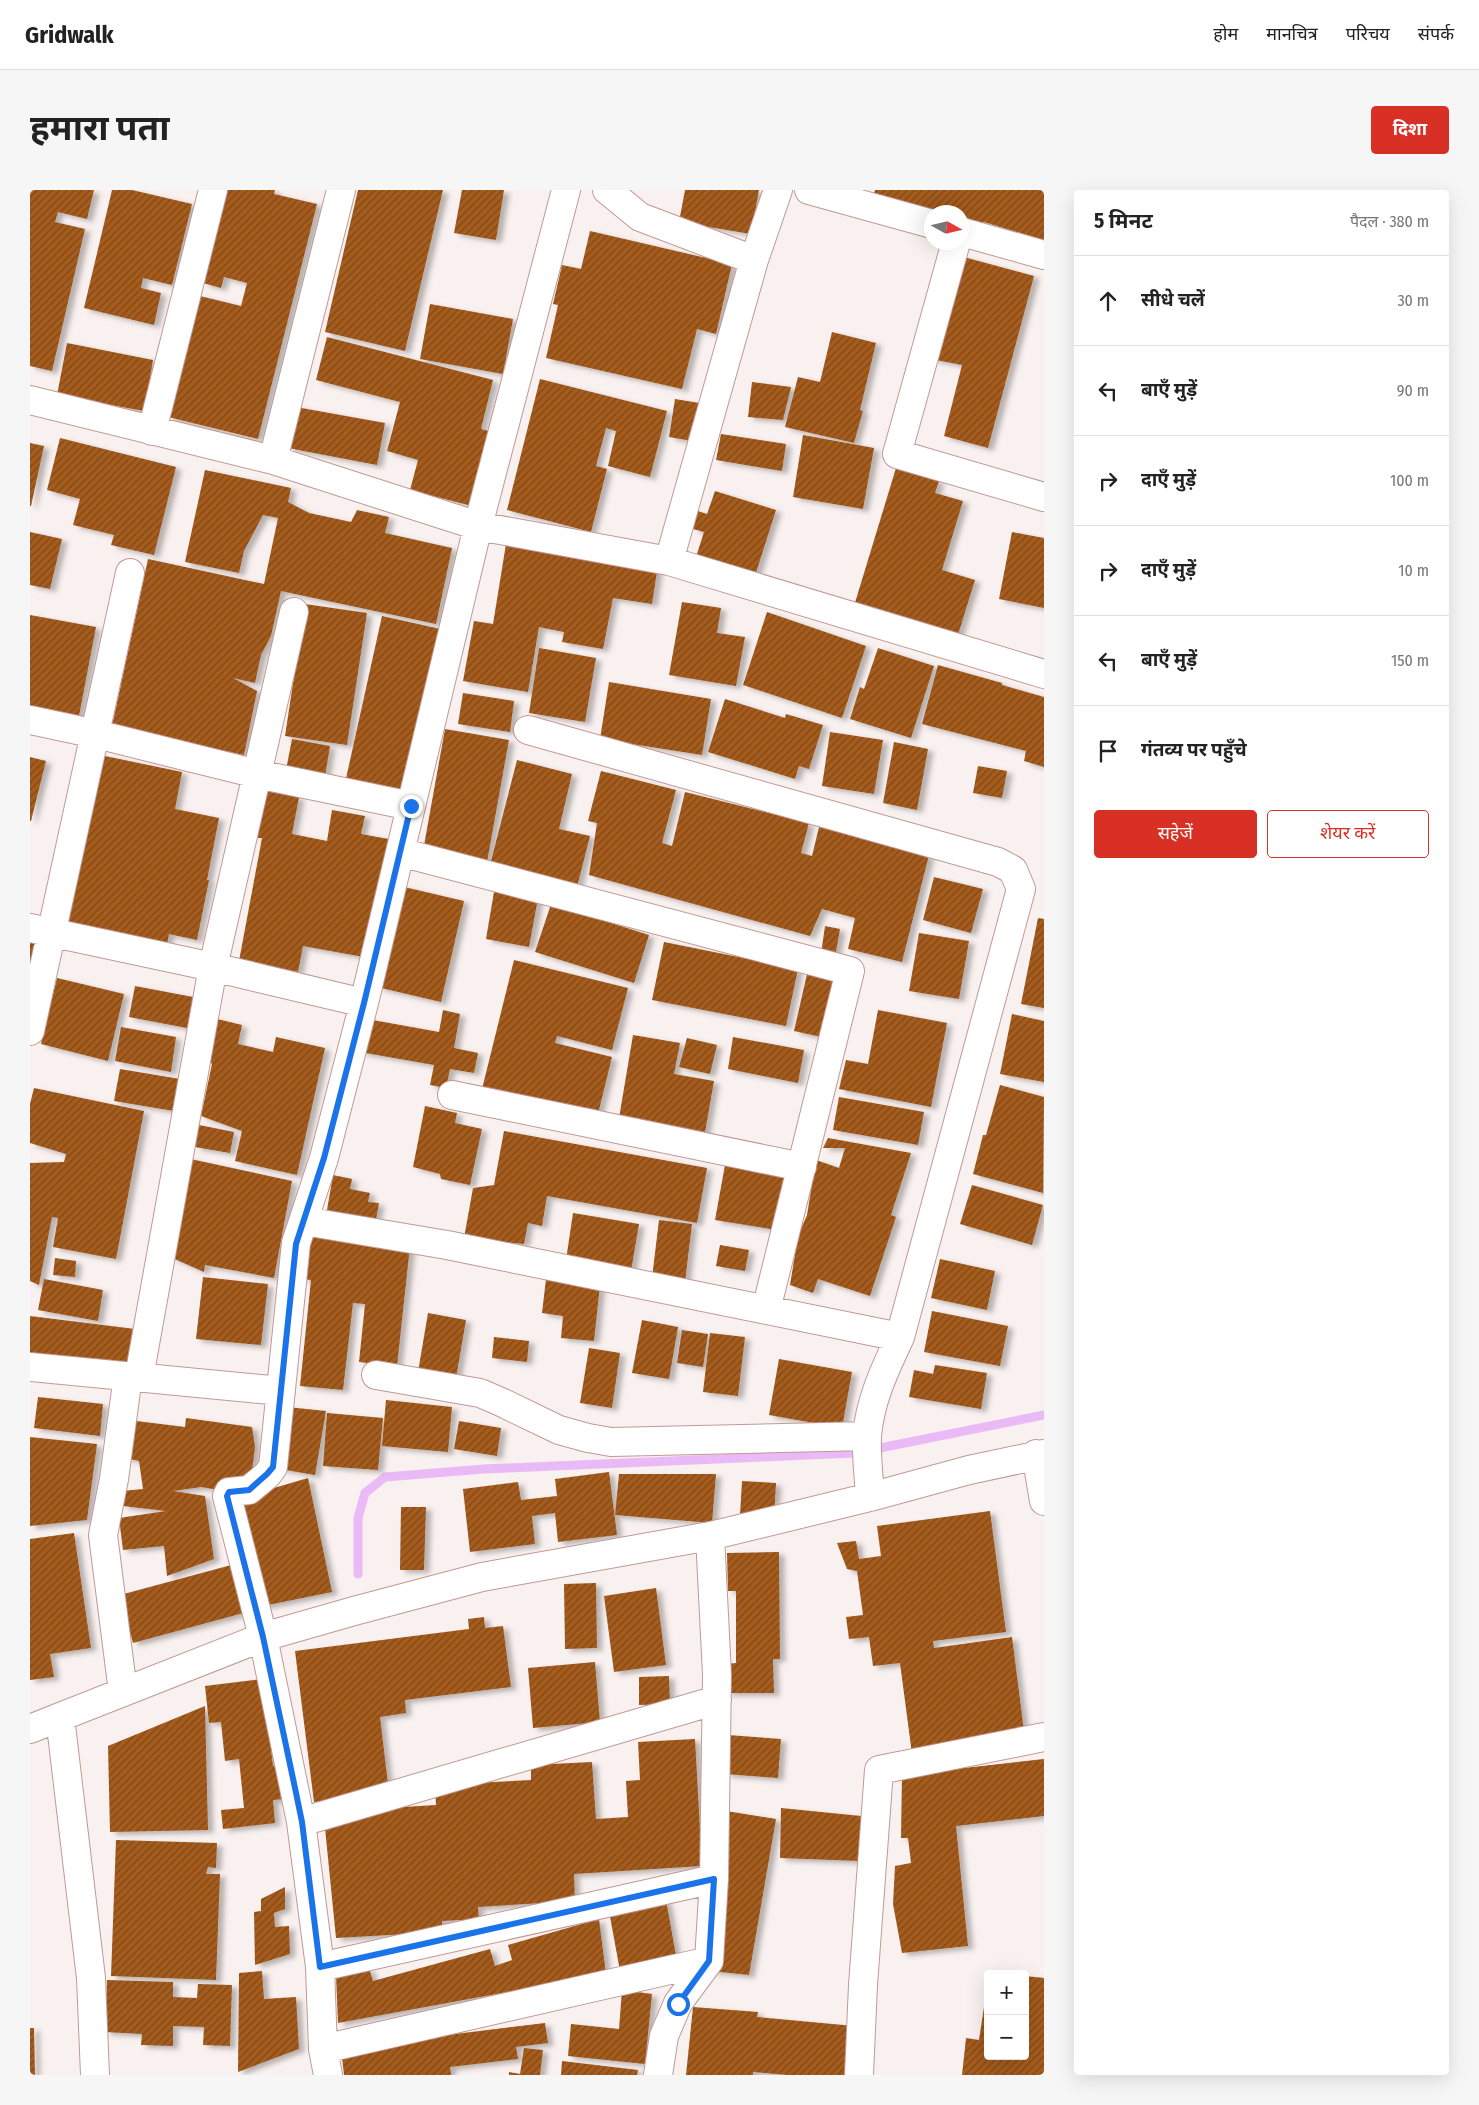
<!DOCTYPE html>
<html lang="hi">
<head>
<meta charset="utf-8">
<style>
	:root { --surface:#fff; --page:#f6f6f6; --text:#222; --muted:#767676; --line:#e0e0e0; --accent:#d93025 }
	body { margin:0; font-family:"Fira Sans Condensed","Noto Sans Devanagari",sans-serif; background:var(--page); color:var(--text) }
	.controls { position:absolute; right:15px; bottom:15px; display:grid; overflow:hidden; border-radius:5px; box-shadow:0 5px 20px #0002 }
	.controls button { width:45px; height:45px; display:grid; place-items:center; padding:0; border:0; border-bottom:1px solid var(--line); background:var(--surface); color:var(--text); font:25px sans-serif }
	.compass { position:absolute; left:894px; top:15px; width:45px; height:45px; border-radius:50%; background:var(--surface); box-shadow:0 5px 20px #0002; rotate:98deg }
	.stop { position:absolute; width:15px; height:15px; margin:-11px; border:4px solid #1a73e8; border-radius:50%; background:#fff }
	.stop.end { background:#1a73e8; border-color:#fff; box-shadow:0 1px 5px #0008 }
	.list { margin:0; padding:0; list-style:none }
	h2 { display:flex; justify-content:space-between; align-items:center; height:65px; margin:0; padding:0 20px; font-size:21px }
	h2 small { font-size:16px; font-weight:400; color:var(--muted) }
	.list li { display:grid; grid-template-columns:32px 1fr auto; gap:15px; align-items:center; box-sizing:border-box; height:90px; padding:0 20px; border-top:1px solid var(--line) }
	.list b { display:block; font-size:19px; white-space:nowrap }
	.list em { font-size:16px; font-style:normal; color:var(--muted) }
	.actions { display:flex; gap:10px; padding:15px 20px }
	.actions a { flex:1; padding:11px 0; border:1px solid var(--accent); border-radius:5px; text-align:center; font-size:18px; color:var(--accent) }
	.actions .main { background:var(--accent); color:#fff }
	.icon { flex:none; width:28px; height:28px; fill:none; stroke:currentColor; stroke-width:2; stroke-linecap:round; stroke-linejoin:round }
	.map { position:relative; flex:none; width:1014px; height:1885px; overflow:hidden; border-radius:5px }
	header { display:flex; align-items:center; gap:30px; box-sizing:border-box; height:70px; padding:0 25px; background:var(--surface); border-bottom:1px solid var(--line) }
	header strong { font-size:24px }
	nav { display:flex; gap:28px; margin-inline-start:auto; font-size:18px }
	.intro { display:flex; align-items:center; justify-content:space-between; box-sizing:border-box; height:120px; padding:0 30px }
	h1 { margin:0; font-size:35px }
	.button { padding:12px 22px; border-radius:5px; background:var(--accent); color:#fff; font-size:18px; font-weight:700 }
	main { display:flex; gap:30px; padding:0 30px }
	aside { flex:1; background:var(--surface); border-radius:5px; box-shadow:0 5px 20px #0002 }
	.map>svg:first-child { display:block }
</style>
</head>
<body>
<header>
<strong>Gridwalk</strong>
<nav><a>होम</a><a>मानचित्र</a><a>परिचय</a><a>संपर्क</a></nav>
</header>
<div class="intro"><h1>हमारा पता</h1><a class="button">दिशा</a></div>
<main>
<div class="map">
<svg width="1014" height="1885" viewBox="0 0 1014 1885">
	<defs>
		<pattern id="building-hatch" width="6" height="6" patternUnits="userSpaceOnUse" patternTransform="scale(1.25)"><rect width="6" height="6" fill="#a55c1d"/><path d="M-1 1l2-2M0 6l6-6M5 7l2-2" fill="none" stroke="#804819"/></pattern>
		<filter id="shadow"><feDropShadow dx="5.5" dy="3" stdDeviation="2.5" flood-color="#0004"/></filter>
	</defs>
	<rect width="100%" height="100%" fill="#f9f1f0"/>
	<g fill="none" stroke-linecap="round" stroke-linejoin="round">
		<!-- stream -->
		<path stroke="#eabaf6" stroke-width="9" d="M328,1384V1328L335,1303L355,1287L454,1279L825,1263L1014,1225"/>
	</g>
	<!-- building -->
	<path fill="url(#building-hatch)" filter="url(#shadow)" d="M0,0H64L57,29L28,22L25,32L55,39L22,181L0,176Z
		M82,0H102L162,14L142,95L113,88L111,98L131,103L124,135L54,118Z
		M196,0H245L244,4L287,14L228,249L138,227L159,143L161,144L170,106L211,116L217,93L194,87L191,98L173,93Z
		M328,0H413L375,161L295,142Z
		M432,0H474L466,50L424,43Z
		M655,0H729L721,44L649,32Z
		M845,0H1014V50L954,32L946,34L932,30V22H902L843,8Z
		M560,41L702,74L686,144L667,139L652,199L516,168L528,115L523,114L532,75L551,79Z
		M930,66L1004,86L958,258L914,246L932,175L901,169Z
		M400,114L483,129L473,184L390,169Z
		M802,142L846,153L830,220L833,221L824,253L755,237L768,187L790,192Z
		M297,147L463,190L451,239L462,242L442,316L380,300L388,270L357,261L370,212L286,190Z
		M37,153L123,170L114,221L27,205Z
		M510,189L637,221L620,287L578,276L586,241L576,238L566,276L577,279L561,342L477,320Z
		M722,192L761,197L753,230L718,227Z
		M645,209L669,213L662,251L639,247Z
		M266,217L355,233L347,275L258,258Z
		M691,244L756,254L752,281L686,270Z
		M773,245L844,258L833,319L763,307Z
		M30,248L146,277L124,365L81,355L84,345L43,335L50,309L17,300Z
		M0,253L14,256L1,316H0Z
		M866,278L909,291L905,303L933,311L912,380L945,390L927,448L824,416Z
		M175,280L261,298L258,312L279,323L321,332L327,320L359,327L355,343L422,358L406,434L251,401L241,446L231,465L225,493L203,488L227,501L214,565L82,536L118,369L234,394L248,328L233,325L214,361L209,383L155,372Z
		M685,301L746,320L724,389L665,370L674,342L663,339L668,321L677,324Z
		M0,342L32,349L20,399L0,395Z
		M982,342L1014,348V418L969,409Z
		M476,354L628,375L622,414L583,408L573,459L532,452L534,442L509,437L498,502L433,491L444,431L463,434Z
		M652,412L691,418L687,443L715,447L706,496L639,485Z
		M275,414L337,423L317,555L255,546Z
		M737,422L836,456L812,528L713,495Z
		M0,425L66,437L48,531L0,522Z
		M352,426L415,440L378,607L315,593Z
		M509,458L566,468L555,532L499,523Z
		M848,458L904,476L881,548L820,529L830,497L834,499Z
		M908,475L972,493V495L1014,507V577L994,571L996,561L892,534Z
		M579,492L681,509L672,565L570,549Z
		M433,503L484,511L480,542L428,534Z
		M695,509L755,528L756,524L793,535L779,579L769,576L765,589L678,562Z
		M415,539L479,550L457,672L393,661Z
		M800,542L853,550L844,604L792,596Z
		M262,549L300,556L294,592L255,585Z
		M864,552L898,559L887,620L853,613Z
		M70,565L152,582L145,619L189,628L177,690H179L167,750L139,744L137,755L36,734Z
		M0,567L16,571L1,631H0Z
		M487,570L542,584L529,639L560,646L547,697L460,675Z
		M948,576L977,581L972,608L943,603Z
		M571,581L646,600L632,653L642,656L655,602L779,633L771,663L782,666L789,637L899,665L872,772L818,759L825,728L792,719L780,746L559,685L567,633L558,631Z
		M235,601L269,607L262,644L297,651L302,620L335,626L331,644L364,650L339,768L273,756L268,782L209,771L232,648H226Z
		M904,687L953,699L941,743L893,730Z
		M370,696L434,711L411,812L347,797Z
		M465,696L509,703L499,757L456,749Z
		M521,714L619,745L604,793L505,762Z
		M1008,728L1014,729V818L991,814Z
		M795,736L810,739L804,773L790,771Z
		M889,743L939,751L929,809L879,801Z
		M0,751L8,753L0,784Z
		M634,752L768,779L756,836L622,810Z
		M484,770L598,798L582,860L527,846L525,853L582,867L567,928L452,899Z
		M777,784L809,791L796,848L764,841Z
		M27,788L94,804L78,871L11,854Z
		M105,796L163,807L157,838L99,827Z
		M413,820L430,824L424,858L448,863L444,883L420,879L416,898L400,895L404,875L330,862L337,829L409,842Z
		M848,820L917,833L901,917L809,899L816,870L838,874Z
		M982,824L1014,831V892L970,884Z
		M183,828L212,835L208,854L243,862L246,847L295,858L267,985L205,971L212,941L171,926L182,874L174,864Z
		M91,837L146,847L141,882L85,871Z
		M603,845L650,853L644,884L684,891L674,948L588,934Z
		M703,847L774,860L768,893L698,879Z
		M657,848L687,855L680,884L649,877Z
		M90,879L150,889L144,921L84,911Z
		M970,895L1014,907L1013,1003L943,984L953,945H956Z
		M4,898L114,921L86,1069L23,1057L28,1028L22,1027L9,1095L0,1091V973L34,972L36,964L0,953V914Z
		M809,907L894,922L888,955L803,940Z
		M395,916L427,923L425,933L452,939L440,995L411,989L410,984L383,977Z
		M169,935L204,942L200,963L165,957Z
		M474,941L677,978L667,1033L517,1006L512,1036L498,1033L494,1054L434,1048L443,998L464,995Z
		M798,948L881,963L861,1025L866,1027L840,1106L788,1089L783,1103L760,1095L768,1046L777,1025L786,970L809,978L815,958H793Z
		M156,968L262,991L244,1088L175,1075L174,1082L140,1067Z
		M695,975L756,985L747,1040L685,1030Z
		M303,985L322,989L320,999L340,1003L338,1012L349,1013L345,1035L296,1026Z
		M942,995L1013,1015L1002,1055L930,1034Z
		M543,1023L609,1034L601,1081L536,1070Z
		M629,1030L662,1034L655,1092L622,1088Z
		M278,1035L380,1056L367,1176L329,1172L335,1114L323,1113L313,1200L270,1196L281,1090L272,1089Z
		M690,1055L719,1060L715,1081L686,1076Z
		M25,1068L46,1071L45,1087L23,1085Z
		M910,1069L965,1081L957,1120L901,1108Z
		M173,1087L238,1094L231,1155L166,1149Z
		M14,1089L73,1100L68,1131L8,1120Z
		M516,1089L570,1095L564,1151L531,1148L533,1126L512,1123Z
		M902,1121L978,1136L970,1176L894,1162Z
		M398,1123L436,1130L426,1188L388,1182Z
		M0,1126L105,1139L97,1176L0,1166Z
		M612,1130L648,1137L639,1189L602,1183Z
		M652,1140L678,1144L673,1177L647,1173Z
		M680,1143L715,1147L708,1206L673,1202Z
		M464,1147L499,1151L497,1172L462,1168Z
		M559,1158L590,1163L582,1218L550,1213Z
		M749,1169L822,1182L812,1238L739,1225Z
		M905,1175L957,1183L951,1219L879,1207L884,1180L903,1184Z
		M8,1207L73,1214L70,1246L4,1238Z
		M356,1210L422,1217L418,1262L352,1256Z
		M257,1217L296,1221L285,1285L250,1279Z
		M297,1223L353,1228L348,1280L293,1276Z
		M156,1228L222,1237L225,1257L221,1289L189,1300L171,1297L143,1301L175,1306L184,1369L137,1386L134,1356L93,1360L89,1328L136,1321L93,1316L92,1301L113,1299L109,1271L92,1267L98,1230L155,1237Z
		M429,1231L471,1238L467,1266L424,1259Z
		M0,1247L67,1254L57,1330L0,1336Z
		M579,1282L587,1345L528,1352L525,1323L502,1326L505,1354L440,1362L433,1299L488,1292L491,1310L527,1306L525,1289Z
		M589,1284H686L682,1333L585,1325Z
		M278,1288L302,1402L233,1416L210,1308Z
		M712,1291L746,1293L744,1327L710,1325Z
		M371,1317H396L394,1380H370Z
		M960,1321L976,1442L903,1451L904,1458L982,1447L995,1549L882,1564L870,1473L843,1476L839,1447L819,1449L816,1427L833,1425L827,1381L817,1379L807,1353L826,1351L829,1369L851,1366L847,1336Z
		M44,1343L61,1458L20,1464L24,1487L0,1490V1349Z
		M749,1362L750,1469H743L744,1503H696V1474L706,1473V1401H698L697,1363Z
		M205,1374L217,1422L103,1453L90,1405Z
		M566,1393L567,1458L535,1459L534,1394Z
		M626,1398L636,1475L584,1482L574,1406Z
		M454,1427L455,1438L473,1436L481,1497L375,1510L376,1523L350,1527L359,1602L284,1612L265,1461L439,1439L438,1429Z
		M565,1472L570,1532L503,1538L498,1478Z
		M639,1486L640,1514L609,1515V1487Z
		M240,1488L247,1559L241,1560L243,1576H250L254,1609L243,1610L245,1633L193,1639L191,1620L214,1618L209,1569L195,1571L191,1532L179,1533L175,1496Z
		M175,1516L178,1640L80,1642L78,1556Z
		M698,1545L751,1549L748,1588L695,1584Z
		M665,1549L672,1676L544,1684L545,1711L448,1717L449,1729L412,1731V1742L306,1748L295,1638L373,1617L406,1615L405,1595L501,1590V1575L562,1572L566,1629L598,1627L596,1591L610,1590L608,1552Z
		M1014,1569V1626L926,1636L938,1756L872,1763L863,1714L865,1676L881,1673L878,1648H871L872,1585Z
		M751,1618L831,1626L830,1671L750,1668Z
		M696,1621L746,1629L719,1785L681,1781Z
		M86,1650L187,1653L186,1678L178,1677L176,1684H190L186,1790L81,1786Z
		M255,1697V1719L244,1723L245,1737L259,1736L260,1764L225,1775L224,1722L231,1721V1709Z
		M636,1710L647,1771L590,1781L579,1721Z
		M569,1729L576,1784L308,1833L306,1786L339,1778L343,1791L460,1759L465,1776L482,1770L478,1755Z
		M232,1781L234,1809L266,1807L269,1859L208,1882L209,1783Z
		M995,1786L1014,1788V1885H932L936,1848L949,1850L954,1817H958V1866H995Z
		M77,1790L143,1792V1807L167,1808L168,1794L202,1795L200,1856L173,1855L174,1837L143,1836V1856L111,1855L112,1844L75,1842Z
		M592,1800L622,1804L615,1874L538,1866L541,1834L589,1839Z
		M663,1817L728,1822L727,1827L824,1836L819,1885H758L723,1882V1885H656Z
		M515,1833L518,1853L486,1857L488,1869L420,1877L421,1885H314L311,1858Z
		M0,1838H4L5,1885H0Z
		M494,1858L513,1860L510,1885H479V1882L490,1884Z
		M532,1871L608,1880L607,1885H531Z"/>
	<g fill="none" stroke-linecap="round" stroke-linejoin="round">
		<defs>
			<path id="street" d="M577,0L610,27L724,70
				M779,0L902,34
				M932,42L1014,65
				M926,52L867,264L1014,307
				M0,210L243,270L448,336L639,371L1014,484
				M122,241L183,0
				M243,270L311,0
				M639,371L724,70L748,0
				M0,530L66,544L227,584L381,616
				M498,540L968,672L983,680L991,699L870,1147C855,1179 840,1210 837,1246C836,1266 839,1287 840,1307
				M370,662L820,781L736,1120
				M0,738L183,777L334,813L448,336L536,0
				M334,813L294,968L266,1053L243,1277L237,1285L219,1300L199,1302L197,1306L233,1447L271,1632L290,1777L293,1859L679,1771
				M0,841L100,383
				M422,905L772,977
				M274,1031L417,1055L870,1147
				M0,1177L251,1201
				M346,1185L450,1203L471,1212L529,1240L558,1248L581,1252L837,1246
				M109,1187L183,777L264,422
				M1006,1264L1014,1311
				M93,1502L73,1345L84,1289L98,1186
				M0,1539L30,1527
				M271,1632L687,1510
				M290,1777L684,1689
				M293,1859L298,1885
				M65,1885L61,1788L30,1527L233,1447L324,1421L452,1387L680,1346L840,1307L939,1280L1014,1264
				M628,1885L634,1846L648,1813L679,1771L684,1689L687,1485L680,1346
				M829,1885L833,1795L849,1580L1014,1547"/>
		</defs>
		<!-- street casing -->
		<use href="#street" stroke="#c09996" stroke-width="30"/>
		<!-- street -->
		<use href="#street" stroke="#fff" stroke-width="28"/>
	</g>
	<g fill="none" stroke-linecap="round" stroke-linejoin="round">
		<!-- route -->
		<path stroke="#1a73e8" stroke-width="6" d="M381,616L334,813L294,968L266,1054L243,1277L237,1284L219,1300L199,1302L197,1306L233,1447L265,1598L272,1632L290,1777L684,1689L679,1771L648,1814"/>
	</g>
</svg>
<div class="controls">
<button>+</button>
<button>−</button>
</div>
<svg class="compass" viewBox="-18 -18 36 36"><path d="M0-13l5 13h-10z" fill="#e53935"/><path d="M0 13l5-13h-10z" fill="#767676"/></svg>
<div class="stop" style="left:648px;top:1814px"></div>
<div class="stop end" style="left:381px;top:616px"></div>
</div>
<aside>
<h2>5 मिनट<small>पैदल · 380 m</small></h2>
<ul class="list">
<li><svg class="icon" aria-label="ahead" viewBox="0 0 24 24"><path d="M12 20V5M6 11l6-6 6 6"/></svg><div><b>सीधे चलें</b></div><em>30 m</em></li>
<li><svg class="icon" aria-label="left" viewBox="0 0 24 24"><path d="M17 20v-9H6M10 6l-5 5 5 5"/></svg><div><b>बाएँ मुड़ें</b></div><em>90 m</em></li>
<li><svg class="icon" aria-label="right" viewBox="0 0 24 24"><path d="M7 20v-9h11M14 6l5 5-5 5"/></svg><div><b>दाएँ मुड़ें</b></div><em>100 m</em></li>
<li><svg class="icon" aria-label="right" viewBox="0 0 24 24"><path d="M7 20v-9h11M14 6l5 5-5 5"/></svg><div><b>दाएँ मुड़ें</b></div><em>10 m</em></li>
<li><svg class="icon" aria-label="left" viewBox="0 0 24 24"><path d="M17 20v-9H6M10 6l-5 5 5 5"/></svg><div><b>बाएँ मुड़ें</b></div><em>150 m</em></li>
<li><svg class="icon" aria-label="arrive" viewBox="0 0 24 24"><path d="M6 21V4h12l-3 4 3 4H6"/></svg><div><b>गंतव्य पर पहुँचे</b></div></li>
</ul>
<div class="actions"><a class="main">सहेजें</a><a>शेयर करें</a></div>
</aside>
</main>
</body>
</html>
